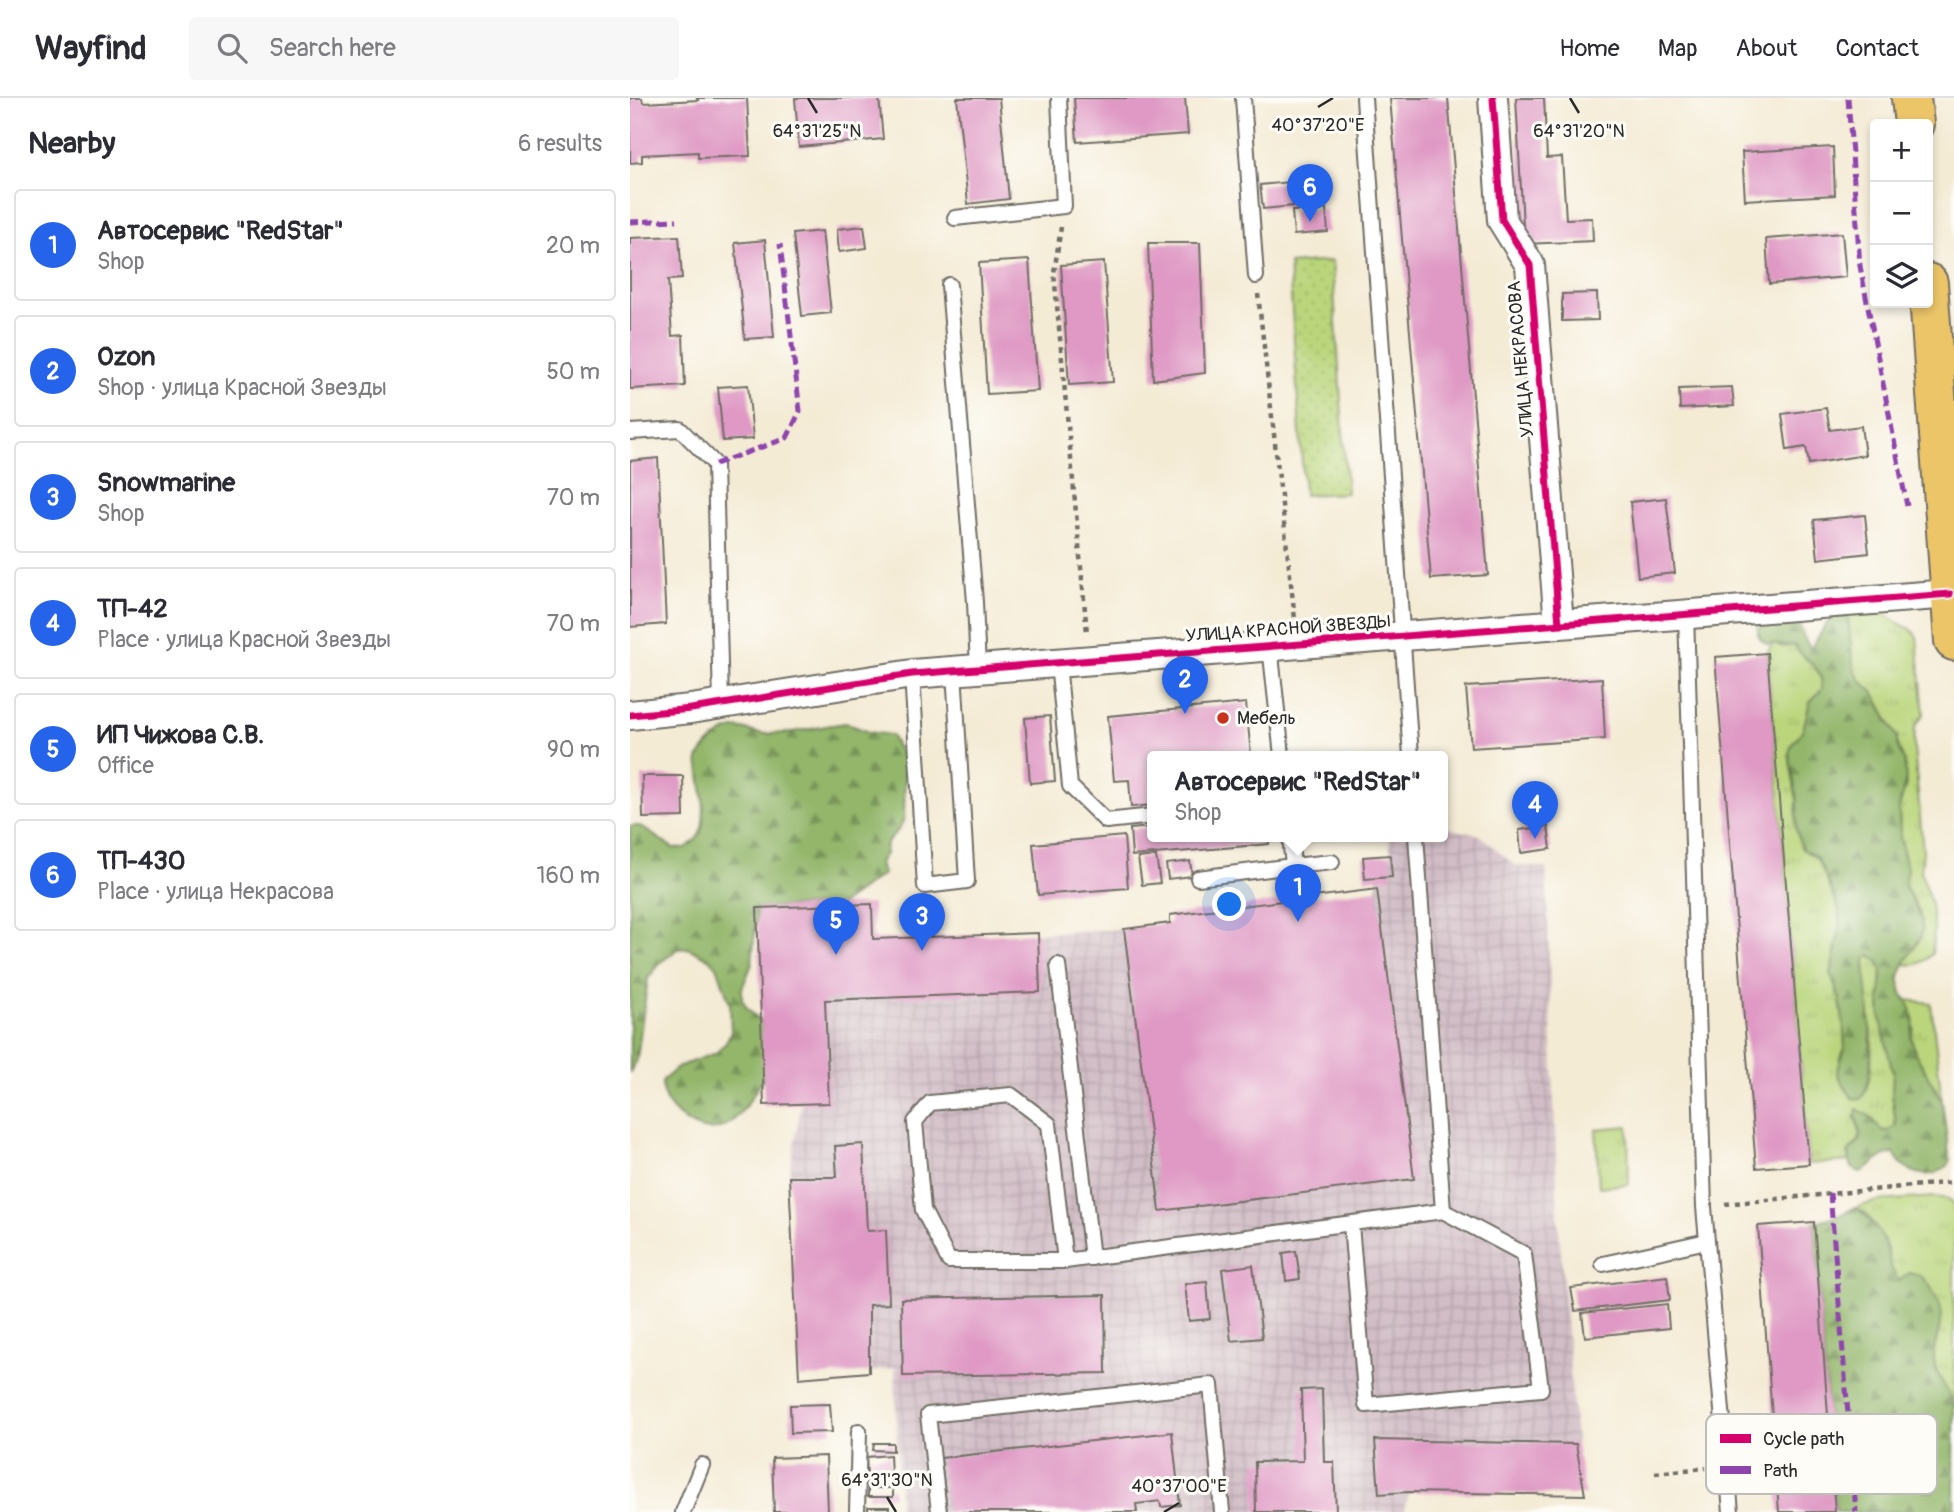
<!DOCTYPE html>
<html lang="en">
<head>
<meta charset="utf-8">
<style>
	:root { --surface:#fff; --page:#f7f7f7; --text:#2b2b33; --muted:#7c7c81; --line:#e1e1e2; --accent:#2563eb }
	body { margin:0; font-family:Pangolin,sans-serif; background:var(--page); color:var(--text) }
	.controls { position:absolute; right:21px; top:21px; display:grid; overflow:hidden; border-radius:7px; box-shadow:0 4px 10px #0003 }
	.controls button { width:63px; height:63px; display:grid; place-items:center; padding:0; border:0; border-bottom:2px solid var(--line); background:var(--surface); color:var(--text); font:35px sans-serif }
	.you { position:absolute; left:600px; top:807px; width:24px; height:24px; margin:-18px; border:5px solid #fff; border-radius:50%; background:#1a73e8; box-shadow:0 0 0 10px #1a73e833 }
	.badge { display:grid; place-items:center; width:46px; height:46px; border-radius:50%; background:var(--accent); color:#fff; font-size:23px; font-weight:700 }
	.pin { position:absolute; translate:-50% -58px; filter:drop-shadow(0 2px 4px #0008) }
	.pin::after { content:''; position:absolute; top:37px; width:24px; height:21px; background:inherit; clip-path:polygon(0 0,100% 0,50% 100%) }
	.popup { position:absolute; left:517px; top:653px; width:301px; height:91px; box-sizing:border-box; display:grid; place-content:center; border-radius:7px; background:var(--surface); filter:drop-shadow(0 2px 5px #0005); font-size:23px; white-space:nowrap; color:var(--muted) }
	.popup b { font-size:26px; color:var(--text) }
	.popup::after { content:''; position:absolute; left:50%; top:100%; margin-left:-14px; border:14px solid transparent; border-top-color:var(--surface) }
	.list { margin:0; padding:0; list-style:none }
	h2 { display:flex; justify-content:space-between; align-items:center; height:91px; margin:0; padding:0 28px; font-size:30px }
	h2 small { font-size:23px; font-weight:400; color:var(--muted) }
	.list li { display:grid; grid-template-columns:46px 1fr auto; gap:21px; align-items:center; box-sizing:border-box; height:112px; margin:0 14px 14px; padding:0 14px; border:2px solid var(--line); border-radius:7px }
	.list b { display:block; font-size:26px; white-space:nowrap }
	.list p { margin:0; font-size:23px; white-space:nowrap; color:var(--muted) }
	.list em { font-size:23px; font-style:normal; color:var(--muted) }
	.icon { flex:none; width:38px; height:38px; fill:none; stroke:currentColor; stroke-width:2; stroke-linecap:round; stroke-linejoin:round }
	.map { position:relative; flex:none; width:1324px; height:1414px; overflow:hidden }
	header { display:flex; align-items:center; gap:42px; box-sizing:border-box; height:98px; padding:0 35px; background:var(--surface); border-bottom:2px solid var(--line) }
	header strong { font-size:33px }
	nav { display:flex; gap:38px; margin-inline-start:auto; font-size:24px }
	.search { width:490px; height:63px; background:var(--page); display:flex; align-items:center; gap:18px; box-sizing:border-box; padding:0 24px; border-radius:7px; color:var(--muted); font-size:26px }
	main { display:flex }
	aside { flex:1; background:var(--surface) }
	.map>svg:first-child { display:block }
</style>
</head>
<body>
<header>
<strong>Wayfind</strong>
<div class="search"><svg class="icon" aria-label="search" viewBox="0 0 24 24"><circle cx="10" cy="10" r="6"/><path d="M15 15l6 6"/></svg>Search here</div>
<nav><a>Home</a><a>Map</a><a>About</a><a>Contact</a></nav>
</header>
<main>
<aside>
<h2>Nearby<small>6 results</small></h2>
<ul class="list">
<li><span class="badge">1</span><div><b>Автосервис &quot;RedStar&quot;</b><p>Shop</p></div><em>20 m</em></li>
<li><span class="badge">2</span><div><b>Ozon</b><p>Shop · улица Красной Звезды</p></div><em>50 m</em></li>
<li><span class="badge">3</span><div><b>Snowmarine</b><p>Shop</p></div><em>70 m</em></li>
<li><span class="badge">4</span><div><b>ТП-42</b><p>Place · улица Красной Звезды</p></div><em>70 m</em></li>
<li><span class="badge">5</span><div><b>ИП Чижова С.В.</b><p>Office</p></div><em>90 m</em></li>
<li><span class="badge">6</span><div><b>ТП-430</b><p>Place · улица Некрасова</p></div><em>160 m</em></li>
</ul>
</aside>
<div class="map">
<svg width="1324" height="1414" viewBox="0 0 1324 1414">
	<defs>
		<pattern id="industrial-grid" width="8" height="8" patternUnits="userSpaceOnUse" patternTransform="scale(1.75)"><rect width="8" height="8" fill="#d2bdc6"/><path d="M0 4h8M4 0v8" fill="none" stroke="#b4a3aa"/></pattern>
		<pattern id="grass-tufts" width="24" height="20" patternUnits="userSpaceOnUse" patternTransform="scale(1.75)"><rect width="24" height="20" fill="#bad57b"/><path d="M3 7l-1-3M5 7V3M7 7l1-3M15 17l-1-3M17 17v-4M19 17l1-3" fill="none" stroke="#a0b76a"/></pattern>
		<pattern id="forest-firs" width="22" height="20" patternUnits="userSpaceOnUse" patternTransform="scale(1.75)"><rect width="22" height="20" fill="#93b66b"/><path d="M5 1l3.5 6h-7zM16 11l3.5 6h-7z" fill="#789458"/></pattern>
		<pattern id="park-dots" width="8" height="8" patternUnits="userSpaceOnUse" patternTransform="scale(1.75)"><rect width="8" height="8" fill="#bad57b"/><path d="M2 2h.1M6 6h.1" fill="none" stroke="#a0b76a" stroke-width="1.8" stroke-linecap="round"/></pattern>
	</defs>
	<rect width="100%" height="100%" fill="#fdfcf7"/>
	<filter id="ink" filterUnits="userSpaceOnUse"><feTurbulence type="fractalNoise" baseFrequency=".0143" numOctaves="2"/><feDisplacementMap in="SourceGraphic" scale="14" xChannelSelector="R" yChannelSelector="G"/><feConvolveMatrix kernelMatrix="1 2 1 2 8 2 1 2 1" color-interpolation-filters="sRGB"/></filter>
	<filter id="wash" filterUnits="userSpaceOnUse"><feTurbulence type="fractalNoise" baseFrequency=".00686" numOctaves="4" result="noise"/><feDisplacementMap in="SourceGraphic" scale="28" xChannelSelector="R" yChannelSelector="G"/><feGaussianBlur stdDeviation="1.57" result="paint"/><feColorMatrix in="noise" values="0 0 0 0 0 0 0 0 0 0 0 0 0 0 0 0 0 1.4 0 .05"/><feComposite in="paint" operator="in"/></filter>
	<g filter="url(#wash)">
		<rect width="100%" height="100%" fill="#f4ebd5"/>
		<!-- industrial -->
		<path fill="url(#industrial-grid)" d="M813,729L850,737L884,767L916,770L928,1120L946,1346L745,1342L749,1396L778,1394L775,1414H269L265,1270L239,1274L233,1047L205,1048L207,1079H159L171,1006L198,1005L195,902L410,894L408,835L494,831L530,1113L747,791V780L762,779L759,738H813Z"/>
		<!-- grass -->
		<path fill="url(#grass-tufts)" stroke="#728053" stroke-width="2" d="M1255,515C1264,527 1280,526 1287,539L1294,616L1285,629L1284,649L1293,753L1291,774L1301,806L1304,832L1302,856C1293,865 1287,868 1274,866L1278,859L1290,815L1275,788L1277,771L1270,739L1269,710L1276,687L1274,663L1267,647V639L1251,608L1243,594L1230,582L1223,569L1218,521L1211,516Z
			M1143,545L1153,549L1164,547C1175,563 1193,568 1192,591L1180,604L1173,632L1162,646L1160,664L1167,702L1166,731L1179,755L1186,760L1192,770L1209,812V833L1201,876L1210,902L1214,931L1215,950L1211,959L1208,977L1217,993L1241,970L1242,938L1237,916L1235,861L1241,856L1249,864L1252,873L1250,903L1251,922L1263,976L1262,995L1266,1028L1259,1033L1250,1032L1241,1019L1224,1018C1228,1027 1234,1038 1226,1046C1223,1049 1220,1051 1218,1055L1220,1063L1179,1066L1137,555Z
			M1276,902L1301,905L1312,1003L1285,955L1281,939L1284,931Z
			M998,1028L999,1086L969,1089L966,1031Z
			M1305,1099L1318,1101L1324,1105V1305C1314,1289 1302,1272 1304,1252C1305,1245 1308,1238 1309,1230L1262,1174L1257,1152L1248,1132L1235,1114L1224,1110L1248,1103Z"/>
		<!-- forest -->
		<path fill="url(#forest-firs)" stroke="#5f704b" stroke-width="2" d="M1211,516L1218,520L1223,569L1230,582L1243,594L1267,639V647L1274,662L1276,679L1269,710L1270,739L1277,771L1275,788L1292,823L1291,839L1274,866L1269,880L1272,895L1280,908L1284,923L1281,939L1285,955L1312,1003L1320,1064C1303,1086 1276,1076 1264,1056C1248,1055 1244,1070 1230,1074L1222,1070C1214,1043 1226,1056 1230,1040C1232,1029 1223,1022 1227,1011L1241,1019L1251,1032L1259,1033L1266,1027L1262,995L1263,976L1251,922L1250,903L1252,873L1249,864L1241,857L1235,861C1235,891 1251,983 1230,1001L1222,1000L1208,977L1209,968L1215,950L1214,931L1210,902L1201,877L1209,833V812L1200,787L1187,760L1172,751L1169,742L1166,731L1167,702L1159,655L1162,646L1173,632L1180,604L1192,591C1193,568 1175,564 1164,547C1151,549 1147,545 1137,546C1127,540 1126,534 1130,524L1167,521L1176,544L1181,550L1202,518Z
			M216,625L238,634L261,637L275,664L274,721L269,731L256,746L255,756L249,765L253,776L210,807L127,810L122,866L112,890V901L117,910L134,927C134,940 138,964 134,976C133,982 127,990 124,995C104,1030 80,1046 47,1016C36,1005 32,998 32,983L50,968L86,955L95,946L101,934L100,906L87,868L78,860L58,850L48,851L32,863L18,880L7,960L0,975V728H10L43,750H56C59,747 66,743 68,739C80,721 70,682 68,661C76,648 86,637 101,632C111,628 118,633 127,635C156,639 188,628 216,625Z
			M1224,1110C1239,1116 1253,1136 1257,1152C1260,1165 1261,1173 1269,1183L1279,1175L1291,1178L1299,1186L1310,1207L1312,1218L1304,1251V1263L1307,1274L1324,1305V1414H1205L1184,1124L1208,1118Z"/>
		<!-- park -->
		<path fill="url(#park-dots)" stroke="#728053" stroke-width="2" d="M702,163L717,395L674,397L659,166Z"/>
		<g id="blocks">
			<!-- building -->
			<path fill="#df99c4" d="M0,0H12L13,5L68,2L67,0H117L120,58L68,60V54L12,57V64L0,65Z
				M165,0H249L253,41L169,49Z
				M327,0H369L379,101L338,106Z
				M444,0H555L558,36L447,44Z
				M760,0H818L858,477L801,481Z
				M886,0H914L917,60L932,59L936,121L962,120L963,143L894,146Z
				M1203,49L1205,97L1115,102L1112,54Z
				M660,84L663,108L633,111L630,87Z
				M696,111L698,134L664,137L662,113Z
				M234,128L237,150L209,154L207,131Z
				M192,133L201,215L172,218L163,136Z
				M1212,135L1216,179L1139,186L1136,141Z
				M49,138L52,181L38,182L42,238L53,237L55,288L0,291V140Z
				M135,142L144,239L115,241L105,145Z
				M518,145H570L575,275L523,282Z
				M399,162L408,293L357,296L349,165Z
				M474,164L483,284L439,287L431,167Z
				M967,195L968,222L932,223V196Z
				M118,287L123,341L93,343L88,289Z
				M1102,289L1104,308L1050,311L1049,291Z
				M1196,310L1200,332L1231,328L1235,357L1179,366L1176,349L1157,352L1152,316Z
				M28,360L36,526L0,529V363Z
				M1036,400L1045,475L1008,479L1000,404Z
				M1235,417L1239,455L1188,461L1184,422Z
				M1137,555L1179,1066L1126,1070L1085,559Z
				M972,580L975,641L841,650L836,589Z
				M616,605L621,658H523V707L501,709L499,682L484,683L478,618Z
				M420,618L425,683L400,685L395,620Z
				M12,678H53L54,719L13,720Z
				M918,728L921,751L891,755L889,732Z
				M523,729V738H638L639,746L502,758L500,731Z
				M494,738L498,790L408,797L403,746Z
				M760,757L762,779L735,781L733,759Z
				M526,758L530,785L512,787L508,760Z
				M560,763L562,778L538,781L536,766Z
				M747,791L784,1081L530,1113L494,831L540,825V817Z
				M242,806L243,841L408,835L410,894L195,902L199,1005L134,1007L127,810Z
				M233,1046L237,1133L256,1132L259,1206L239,1207V1274L169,1280L159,1079H207L205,1048Z
				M1184,1124L1205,1414H1149L1128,1128Z
				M666,1153L670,1181L656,1183L653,1155Z
				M623,1167L632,1240L601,1243L592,1171Z
				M1037,1178L1040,1202L945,1213L941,1190Z
				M577,1184L580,1221L559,1223L555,1186Z
				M475,1197L476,1275L273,1278L271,1201Z
				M1037,1206L1039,1230L955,1239L952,1215Z
				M692,1291L694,1364H704L706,1414H626L625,1364L673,1363L671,1292Z
				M200,1306L202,1334L161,1335L160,1307Z
				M542,1334L550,1407L531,1409L530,1403L506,1406L507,1414H317L311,1360Z
				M745,1342L946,1346L955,1397L778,1394L749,1396Z
				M244,1345H263V1353L243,1352Z
				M260,1357L261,1376L237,1378L236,1359Z
				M196,1358L198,1414H144L142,1360Z
				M238,1390H263V1399H238Z
				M238,1409H259V1414H238Z"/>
		</g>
	</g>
	<g filter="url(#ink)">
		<use href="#blocks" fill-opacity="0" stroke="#716e66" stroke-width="2"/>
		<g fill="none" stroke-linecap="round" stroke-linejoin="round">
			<defs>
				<path id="lane" d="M613,0L626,178
					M734,0L781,658
					M325,120L434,108L429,0
					M319,187L345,504L348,571
					M0,334L50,331L85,366L91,606
					M1056,515L1074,1109L1101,1414
					M640,548L652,658
					M428,565L440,688L476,723L523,718
					M282,576L295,788L337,783L324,573
					M786,738L813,1113
					M663,768L702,764
					M568,780L663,768L660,738
					M428,867L462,1160
					M435,1163L419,1026L381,997L300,1005L285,1024L293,1112L319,1163H435L813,1113L894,1156L911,1291L736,1307L721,1126
					M973,1166L1077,1143
					M53,1414L72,1367
					M227,1414L229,1333
					M309,1414L298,1317L581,1287L592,1414"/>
				<path id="street" d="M863,0L872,122L900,167L929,526
					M0,617L61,611L282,576L1320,496"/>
				<path id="primary" d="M1281,0L1284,26
					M1298,185L1324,543"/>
			</defs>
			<!-- lane casing -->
			<use href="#lane" stroke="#716e66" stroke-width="18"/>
			<!-- street casing -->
			<use href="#street" stroke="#716e66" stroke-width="32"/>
			<!-- primary casing -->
			<use href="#primary" stroke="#716e66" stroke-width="42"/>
			<!-- path -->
			<path stroke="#716e66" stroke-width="4.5" stroke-dasharray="5 5" stroke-linecap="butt" d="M431,129L424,175L457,535
				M628,196L665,521
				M1095,1106L1324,1084
				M1025,1375L1076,1370"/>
			<!-- lane -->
			<use href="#lane" stroke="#fff" stroke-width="14"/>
			<!-- street -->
			<use href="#street" stroke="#fff" stroke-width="28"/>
			<!-- primary -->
			<use href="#primary" stroke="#edc569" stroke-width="38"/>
			<!-- quiet -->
			<path stroke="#8e44ad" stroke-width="5" stroke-dasharray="10 5" stroke-linecap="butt" d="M1218,0L1230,168L1277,408
				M0,124L47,122
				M85,366L157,340L170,313L150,146
				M1200,1095L1226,1414"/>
			<defs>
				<path id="cycleway" d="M863,0L872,122L900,167L929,526
					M0,617L61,611L282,576L1320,496"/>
			</defs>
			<!-- cycleway casing -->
			<use href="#cycleway" stroke="#fdfcf7" stroke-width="11"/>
			<!-- cycleway -->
			<use href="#cycleway" stroke="#d6006c" stroke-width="7"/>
		</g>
	</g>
	<!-- ticks -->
	<path fill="none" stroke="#2b2b2b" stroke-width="2.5" d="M178,0L187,15M940,0L949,15M688,9L703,0M257,1399L266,1414M534,1414L549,1405"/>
	<!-- markers -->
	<circle fill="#c8321e" stroke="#fdfcf7" stroke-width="2.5" cx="593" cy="620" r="7"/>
	<g text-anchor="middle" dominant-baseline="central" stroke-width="6" stroke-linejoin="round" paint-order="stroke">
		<!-- street labels -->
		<g font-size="18" fill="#2b2b2b" stroke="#fdfcf7">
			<text transform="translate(891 261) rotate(-95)">УЛИЦА НЕКРАСОВА</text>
			<text transform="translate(658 531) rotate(-4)">УЛИЦА КРАСНОЙ ЗВЕЗДЫ</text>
		</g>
		<!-- poi labels -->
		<g font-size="18" fill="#2b2b2b" stroke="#fdfcf7" text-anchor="start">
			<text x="607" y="620">Мебель</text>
		</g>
	</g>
	<!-- legend -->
	<rect x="1076" y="1316" width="231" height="80" rx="10" fill="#fdfcf7" stroke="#bebdba" stroke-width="2"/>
	<rect x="1090" y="1336" width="31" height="9" fill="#d6006c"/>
	<rect x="1090" y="1368" width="31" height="8" fill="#8e44ad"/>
	<g font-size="19" fill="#2b2b2b">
		<text x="1133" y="1347">Cycle path</text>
		<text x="1133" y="1379">Path</text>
	</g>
	<g font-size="18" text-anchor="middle" fill="#2b2b2b" stroke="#fdfcf7" stroke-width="6" stroke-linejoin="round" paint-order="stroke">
		<text x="688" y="33">40°37'20"E</text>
		<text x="187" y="39">64°31'25"N</text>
		<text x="949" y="39">64°31'20"N</text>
		<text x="257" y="1388">64°31'30"N</text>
		<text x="549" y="1394">40°37'00"E</text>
	</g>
</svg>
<div class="controls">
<button>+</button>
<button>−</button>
<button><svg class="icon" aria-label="layers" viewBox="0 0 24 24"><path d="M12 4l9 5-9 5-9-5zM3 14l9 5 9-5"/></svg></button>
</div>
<div class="you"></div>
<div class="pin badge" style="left:668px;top:824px">1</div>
<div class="popup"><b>Автосервис &quot;RedStar&quot;</b>Shop</div>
<div class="pin badge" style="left:555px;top:616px">2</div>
<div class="pin badge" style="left:292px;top:853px">3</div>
<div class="pin badge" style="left:905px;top:741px">4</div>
<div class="pin badge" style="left:206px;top:857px">5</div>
<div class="pin badge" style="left:680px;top:124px">6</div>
</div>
</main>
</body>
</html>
